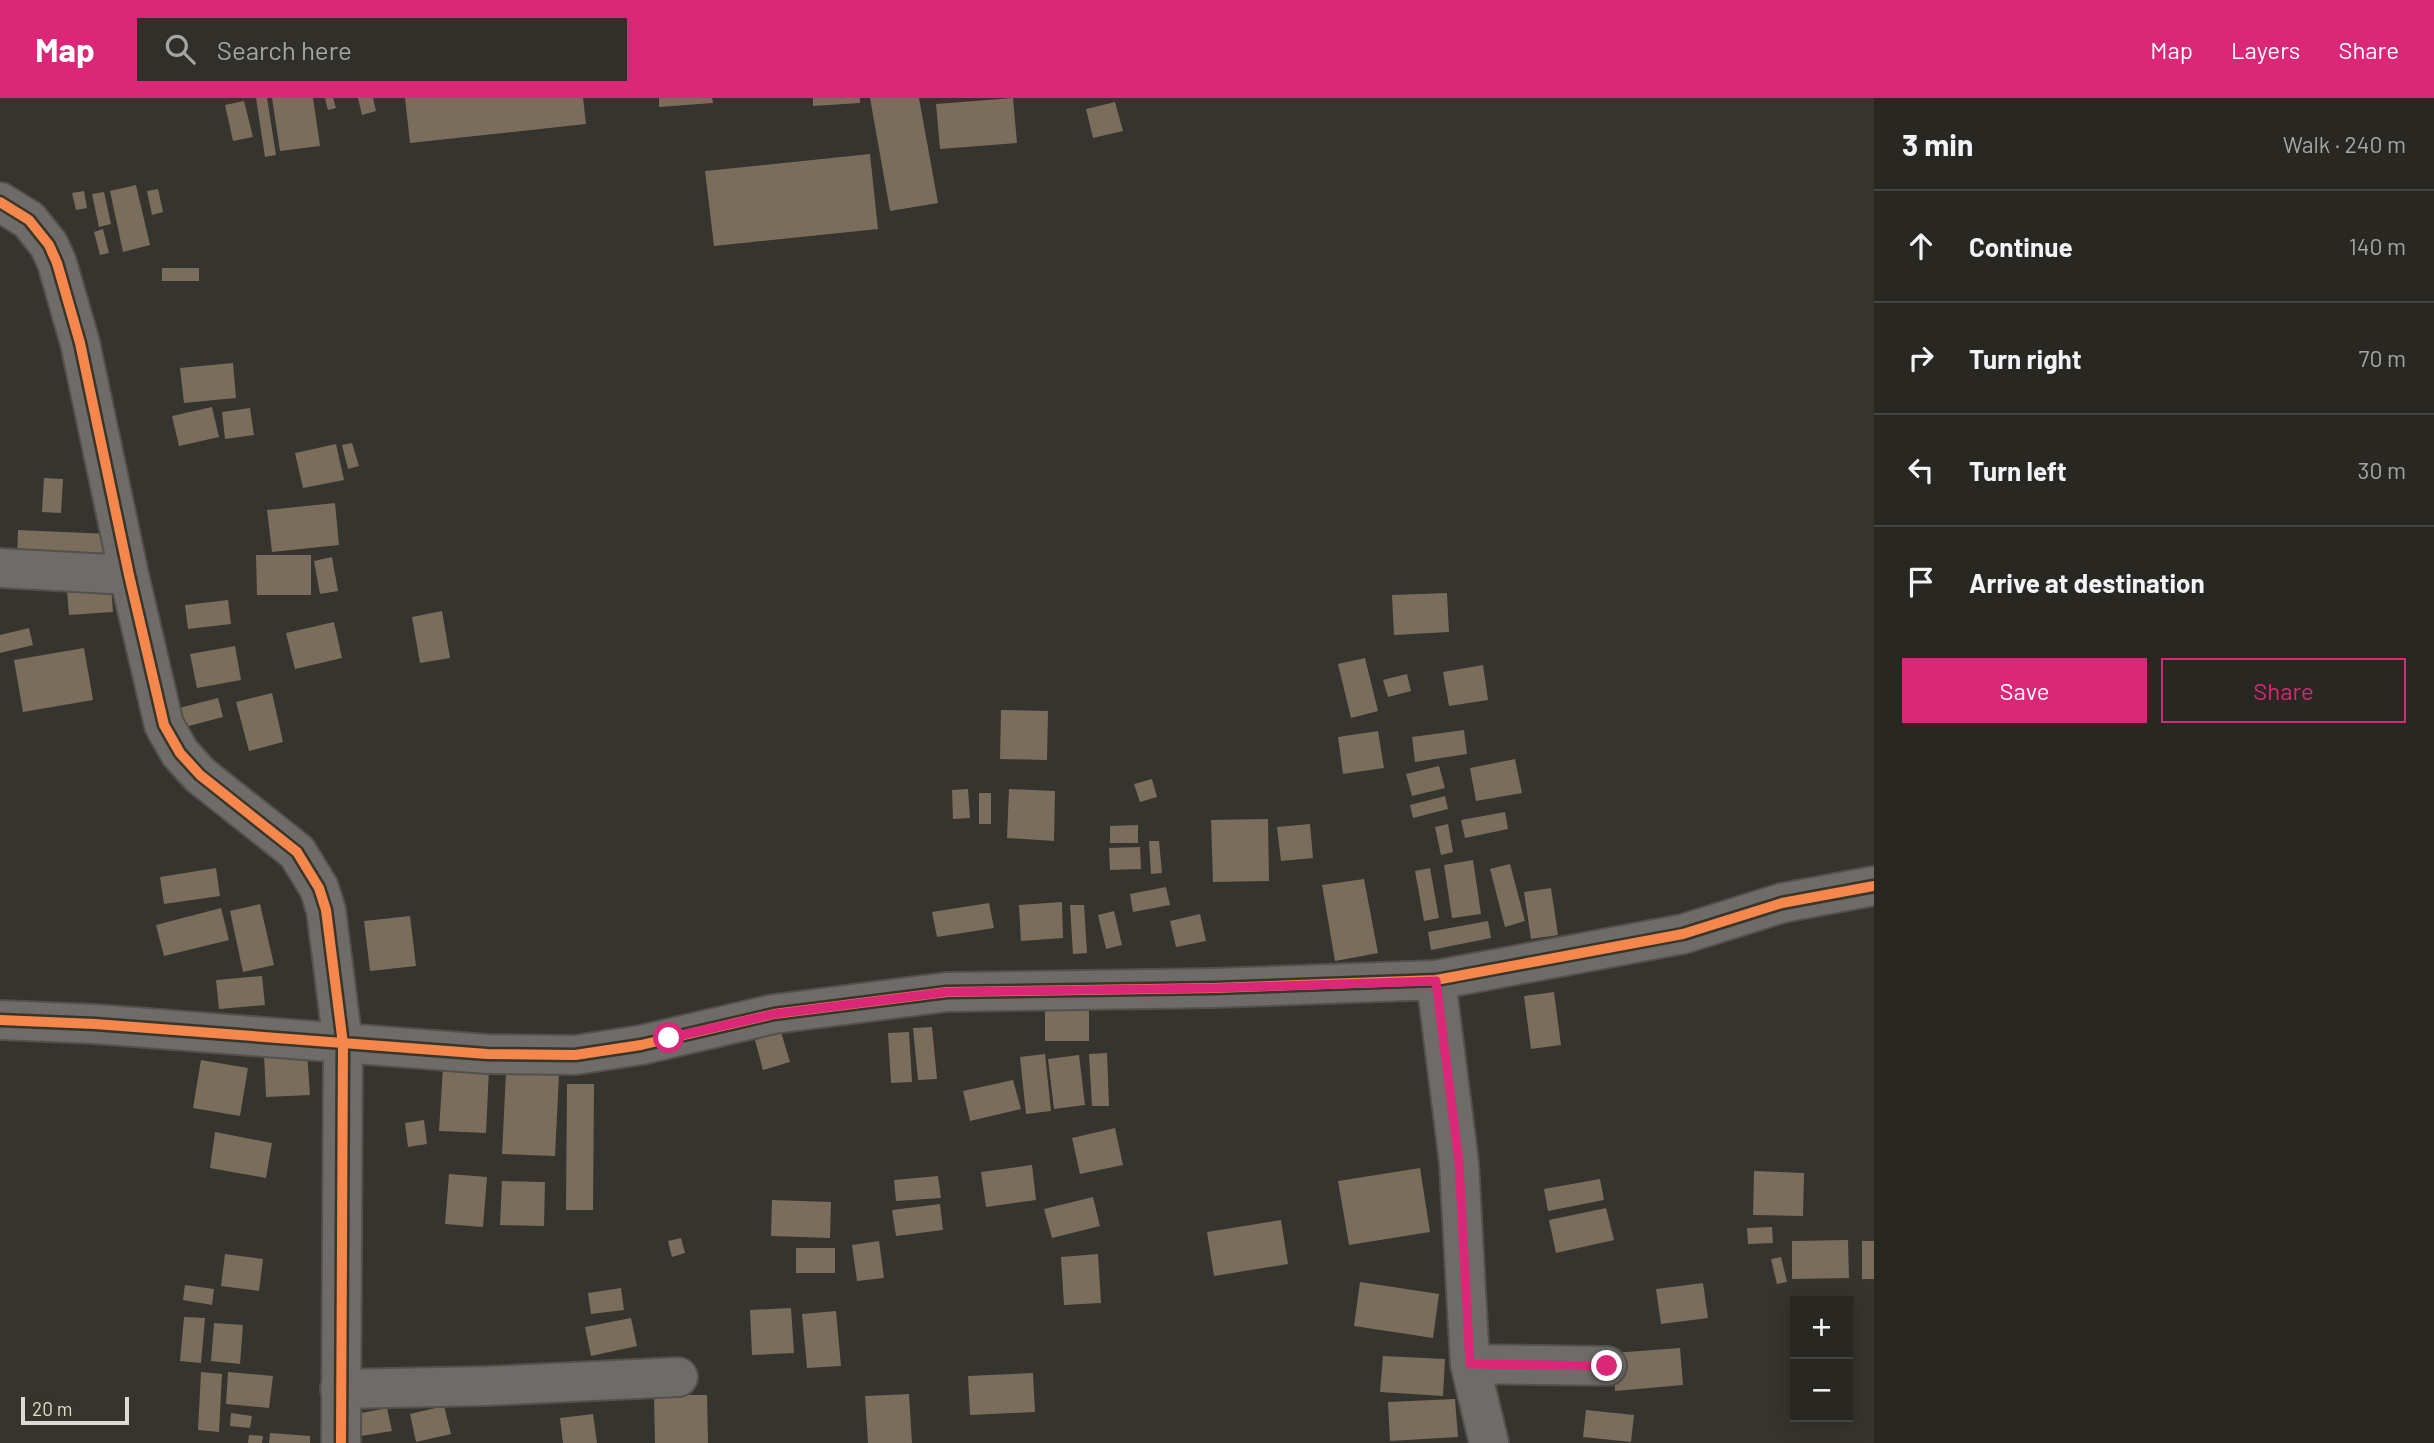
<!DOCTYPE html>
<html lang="en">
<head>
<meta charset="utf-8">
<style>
	:root { --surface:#282722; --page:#302f2a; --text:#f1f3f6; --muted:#a5a5a5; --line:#444440; --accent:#db2777 }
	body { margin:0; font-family:Barlow,sans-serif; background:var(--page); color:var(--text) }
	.controls { position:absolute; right:21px; bottom:21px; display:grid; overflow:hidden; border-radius:0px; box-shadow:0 4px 18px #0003 }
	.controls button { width:63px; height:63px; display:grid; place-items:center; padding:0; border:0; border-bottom:2px solid var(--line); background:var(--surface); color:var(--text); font:35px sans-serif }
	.scale { position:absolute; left:21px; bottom:18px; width:108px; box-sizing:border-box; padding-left:7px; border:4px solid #dddbd5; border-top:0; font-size:19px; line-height:24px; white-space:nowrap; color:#dddbd5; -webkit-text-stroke:5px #38352b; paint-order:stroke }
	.stop { position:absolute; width:21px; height:21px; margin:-16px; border:5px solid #db2777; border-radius:50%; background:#fff }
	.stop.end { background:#db2777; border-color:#fff; box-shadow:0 2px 7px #0008 }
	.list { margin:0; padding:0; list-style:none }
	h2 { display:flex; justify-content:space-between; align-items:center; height:91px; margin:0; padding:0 28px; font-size:30px }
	h2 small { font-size:23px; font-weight:400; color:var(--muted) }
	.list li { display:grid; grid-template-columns:46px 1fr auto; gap:21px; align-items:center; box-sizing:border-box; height:112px; padding:0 28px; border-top:2px solid var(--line) }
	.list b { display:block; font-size:26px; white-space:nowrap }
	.list em { font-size:23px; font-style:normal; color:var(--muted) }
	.actions { display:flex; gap:14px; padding:21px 28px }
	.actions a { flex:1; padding:16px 0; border:2px solid var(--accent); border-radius:0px; text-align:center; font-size:24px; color:var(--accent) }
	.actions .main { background:var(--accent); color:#fff }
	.icon { flex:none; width:38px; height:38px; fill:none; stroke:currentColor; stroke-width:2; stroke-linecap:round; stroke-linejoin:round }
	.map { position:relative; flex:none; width:1874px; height:1345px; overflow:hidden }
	header { display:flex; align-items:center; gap:42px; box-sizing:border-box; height:98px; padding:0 35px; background:var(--accent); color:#fff }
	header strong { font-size:33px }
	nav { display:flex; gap:38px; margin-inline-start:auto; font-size:24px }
	.search { width:490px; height:63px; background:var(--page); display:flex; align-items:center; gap:18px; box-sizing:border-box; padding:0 24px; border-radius:0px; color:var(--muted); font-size:26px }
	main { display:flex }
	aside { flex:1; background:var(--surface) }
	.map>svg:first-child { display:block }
</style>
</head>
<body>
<header>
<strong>Map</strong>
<div class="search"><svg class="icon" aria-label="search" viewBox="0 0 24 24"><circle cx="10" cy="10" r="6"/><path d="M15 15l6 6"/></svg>Search here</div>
<nav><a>Map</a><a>Layers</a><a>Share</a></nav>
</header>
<main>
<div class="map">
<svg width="1874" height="1345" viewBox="0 0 1874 1345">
	<rect width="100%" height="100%" fill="#35342e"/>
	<!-- building -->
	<path fill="#7a6d5c" d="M256,0H267L276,57L265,59Z
		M272,0H313L320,48L280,53Z
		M325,0H333L336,10L328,12Z
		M358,0H373L376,13L362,17Z
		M405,0H583L586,26L410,45Z
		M659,0H712L713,5L659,9Z
		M813,0H860V5L813,8Z
		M870,0H919L938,105L890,113Z
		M1013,0L1017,45L940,51L936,6Z
		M244,3L253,39L233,43L225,7Z
		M1115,4L1123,33L1093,40L1086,11Z
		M870,56L878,131L714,148L705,73Z
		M136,87L150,147L123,154L110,93Z
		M158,91L163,114L152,117L147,93Z
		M84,93L87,110L76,112L72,95Z
		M104,94L111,126L99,129L92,96Z
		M103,131L109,155L100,157L94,134Z
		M162,170H199V183H162Z
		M233,265L236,300L184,305L180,270Z
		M212,309L219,339L179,348L172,318Z
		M250,310L254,337L225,341L222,314Z
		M352,345L359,368L348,371L342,347Z
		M336,346L344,382L303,390L295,355Z
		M44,380L63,381L61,415L42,414Z
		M335,405L339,447L272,454L267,412Z
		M18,432L109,436V466L17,463Z
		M256,457H311V497H257Z
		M332,459L338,493L320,496L314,463Z
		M111,488L113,514L69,517L67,492Z
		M1447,495L1449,534L1394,537L1392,497Z
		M228,502L231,526L188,531L185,507Z
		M442,513L450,560L420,565L412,519Z
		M334,524L342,560L295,571L286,535Z
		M29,530L33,547L0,555V537Z
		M235,548L241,582L197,590L190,556Z
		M84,550L93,602L23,614L14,562Z
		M1365,560L1378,613L1351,620L1338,566Z
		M1483,567L1488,602L1449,608L1443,574Z
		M1407,576L1411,593L1388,599L1383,582Z
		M272,595L283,644L249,653L236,604Z
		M218,600L223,619L185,629L179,610Z
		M1001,612L1048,613L1047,662L1000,661Z
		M1464,632L1467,656L1415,664L1412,639Z
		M1378,633L1384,670L1343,676L1338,639Z
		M1515,661L1522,695L1476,703L1470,670Z
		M1439,668L1445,690L1412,698L1406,676Z
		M1152,681L1157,699L1140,704L1134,686Z
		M968,691L970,720L953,721L952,692Z
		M1009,691L1055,693L1054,743L1007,740Z
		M979,695H991V726H979Z
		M1445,698L1448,711L1413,720L1410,707Z
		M1505,714L1508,731L1465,740L1461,722Z
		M1268,721L1269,783L1213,784L1211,722Z
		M1310,726L1313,760L1281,763L1277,729Z
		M1448,726L1453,754L1441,757L1435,729Z
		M1138,727V745H1110V728Z
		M1149,743H1159L1162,775L1151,776Z
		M1140,749L1141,771L1110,772L1109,750Z
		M1473,762L1481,816L1452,820L1444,767Z
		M1510,766L1525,823L1505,829L1490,771Z
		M216,770L220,798L164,806L160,779Z
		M1430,770L1439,820L1424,823L1415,773Z
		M1364,781L1378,855L1335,863L1322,787Z
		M1166,789L1170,807L1133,814L1130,796Z
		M1551,790L1558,837L1531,841L1524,794Z
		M1062,804L1063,840L1021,843L1019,807Z
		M989,805L994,830L937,839L932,814Z
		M260,806L274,867L243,874L230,813Z
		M1070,807H1084L1087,855L1073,856Z
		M221,810L229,842L164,858L156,827Z
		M1114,813L1122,847L1106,851L1098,817Z
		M1200,816L1206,843L1176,849L1170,823Z
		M410,818L416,868L370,873L364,823Z
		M1488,823L1491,840L1431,852L1428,834Z
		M262,878L265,907L219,911L216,882Z
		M1554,894L1561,947L1531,951L1524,898Z
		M1045,911H1089V943H1045Z
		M932,929L937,981L918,982L913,930Z
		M781,934L790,964L763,972L755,942Z
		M909,934L912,984L891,985L888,935Z
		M307,953L310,997L266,999L264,956Z
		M1107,955L1109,1008H1092L1089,956Z
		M1045,956L1051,1013L1026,1016L1020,959Z
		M1079,957L1085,1007L1054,1011L1048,961Z
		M201,962L248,970L240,1018L193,1010Z
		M443,969L489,970L486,1035L439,1033Z
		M506,974L559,977L555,1058L502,1056Z
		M1013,982L1021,1011L970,1023L963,993Z
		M567,986H594L593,1112H566Z
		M424,1022L427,1046L408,1049L405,1025Z
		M1115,1030L1123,1067L1080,1076L1072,1040Z
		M215,1034L272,1045L266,1080L210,1070Z
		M1032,1067L1036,1102L986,1109L981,1074Z
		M1420,1070L1430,1134L1349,1147L1338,1083Z
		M1754,1073L1804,1075L1803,1118L1753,1117Z
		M449,1076L487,1079L483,1129L445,1126Z
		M938,1078L941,1100L896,1103L894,1082Z
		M1600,1081L1604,1102L1548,1113L1544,1091Z
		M502,1083L545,1084L544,1128L500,1127Z
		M1093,1099L1100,1128L1052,1140L1044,1111Z
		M772,1102L831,1104L830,1140L771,1138Z
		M940,1106L943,1132L896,1138L892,1112Z
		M1606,1110L1614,1142L1556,1155L1549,1122Z
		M1281,1122L1288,1166L1214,1178L1207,1134Z
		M1772,1129L1773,1145L1748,1146L1747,1130Z
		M681,1140L685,1155L672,1159L668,1143Z
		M1848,1142L1849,1180L1792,1181V1143Z
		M879,1143L884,1180L857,1183L852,1147Z
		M1862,1143H1874V1181H1862Z
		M796,1150H835V1175H796Z
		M225,1156L263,1161L259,1193L221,1188Z
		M1098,1156L1101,1205L1064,1207L1061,1159Z
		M1781,1159L1787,1184L1777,1186L1771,1161Z
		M1360,1184L1439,1196L1433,1240L1354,1228Z
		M1703,1185L1708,1220L1661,1226L1656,1191Z
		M185,1187L214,1191L212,1207L183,1202Z
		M621,1190L624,1212L591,1216L588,1195Z
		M791,1210L794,1255L752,1257L750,1212Z
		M836,1213L841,1268L807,1270L802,1216Z
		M184,1219L205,1220L201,1265L180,1263Z
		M631,1220L637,1248L591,1258L585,1229Z
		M214,1225L243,1227L240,1266L211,1263Z
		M1680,1250L1683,1287L1615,1293L1613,1255Z
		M1383,1258L1445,1261L1443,1298L1380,1294Z
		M201,1274L222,1276L219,1334L198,1332Z
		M228,1274L273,1278L269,1310L226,1306Z
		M1033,1275L1035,1314L970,1317L968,1278Z
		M909,1296L912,1345H868L865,1298Z
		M654,1297H707L708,1345H655Z
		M1455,1301L1458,1339L1390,1343L1388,1304Z
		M444,1308L451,1336L416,1344L410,1316Z
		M387,1310L392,1333L361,1338L356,1316Z
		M1586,1312L1634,1317L1631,1344L1583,1339Z
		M231,1315L252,1318L250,1330L230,1328Z
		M593,1316L597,1345H563L560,1320Z
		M270,1335L310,1338V1345H269Z
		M249,1337L263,1338L262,1345H248Z"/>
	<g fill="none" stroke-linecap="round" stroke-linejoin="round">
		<defs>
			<path id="street" d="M0,104L29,122L49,147L57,165L80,245L129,477L164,627L180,655L200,677L297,754L319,790L326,812L343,946L341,1345
				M0,470L129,477
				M1436,882L1459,1065L1470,1266L1489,1345
				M0,922L95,926L487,956L575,957L641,947L774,916L947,894L1214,890L1436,882L1683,836L1782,805L1874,788
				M1470,1266L1607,1268
				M340,1291L487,1288L678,1279"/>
		</defs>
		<!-- street casing -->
		<use href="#street" stroke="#53514c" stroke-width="42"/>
		<!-- street -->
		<use href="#street" stroke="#6d6c68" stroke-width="38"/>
		<defs>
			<path id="cycleway" d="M0,104L29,122L49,147L57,165L80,245L129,477L164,627L180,655L200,677L297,754L319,790L326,812L343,946L341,1345
				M0,922L95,926L487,956L575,957L641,947L774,916L947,894L1214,890L1436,882L1683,836L1782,805L1874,788"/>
		</defs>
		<!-- cycleway casing -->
		<use href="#cycleway" stroke="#38352b" stroke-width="15"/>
		<!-- cycleway -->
		<use href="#cycleway" stroke="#f5874c" stroke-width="10"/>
	</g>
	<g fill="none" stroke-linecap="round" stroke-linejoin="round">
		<!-- route -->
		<path stroke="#db2777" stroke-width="9" d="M669,940L774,916L947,894L1214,890L1436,883L1459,1065L1470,1266L1607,1268"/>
	</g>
</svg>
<div class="controls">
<button>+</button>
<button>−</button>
</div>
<div class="scale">20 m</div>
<div class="stop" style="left:669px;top:940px"></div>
<div class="stop end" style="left:1607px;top:1268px"></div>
</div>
<aside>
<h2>3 min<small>Walk · 240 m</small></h2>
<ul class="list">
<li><svg class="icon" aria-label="ahead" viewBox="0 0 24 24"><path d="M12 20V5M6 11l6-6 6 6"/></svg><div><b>Continue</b></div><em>140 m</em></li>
<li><svg class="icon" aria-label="right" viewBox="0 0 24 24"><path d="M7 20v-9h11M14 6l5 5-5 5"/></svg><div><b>Turn right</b></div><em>70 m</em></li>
<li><svg class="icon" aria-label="left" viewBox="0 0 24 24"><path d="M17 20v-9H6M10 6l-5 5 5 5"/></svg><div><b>Turn left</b></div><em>30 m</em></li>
<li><svg class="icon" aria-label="arrive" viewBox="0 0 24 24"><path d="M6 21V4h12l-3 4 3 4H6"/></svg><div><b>Arrive at destination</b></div></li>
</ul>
<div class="actions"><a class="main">Save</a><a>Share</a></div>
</aside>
</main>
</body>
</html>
